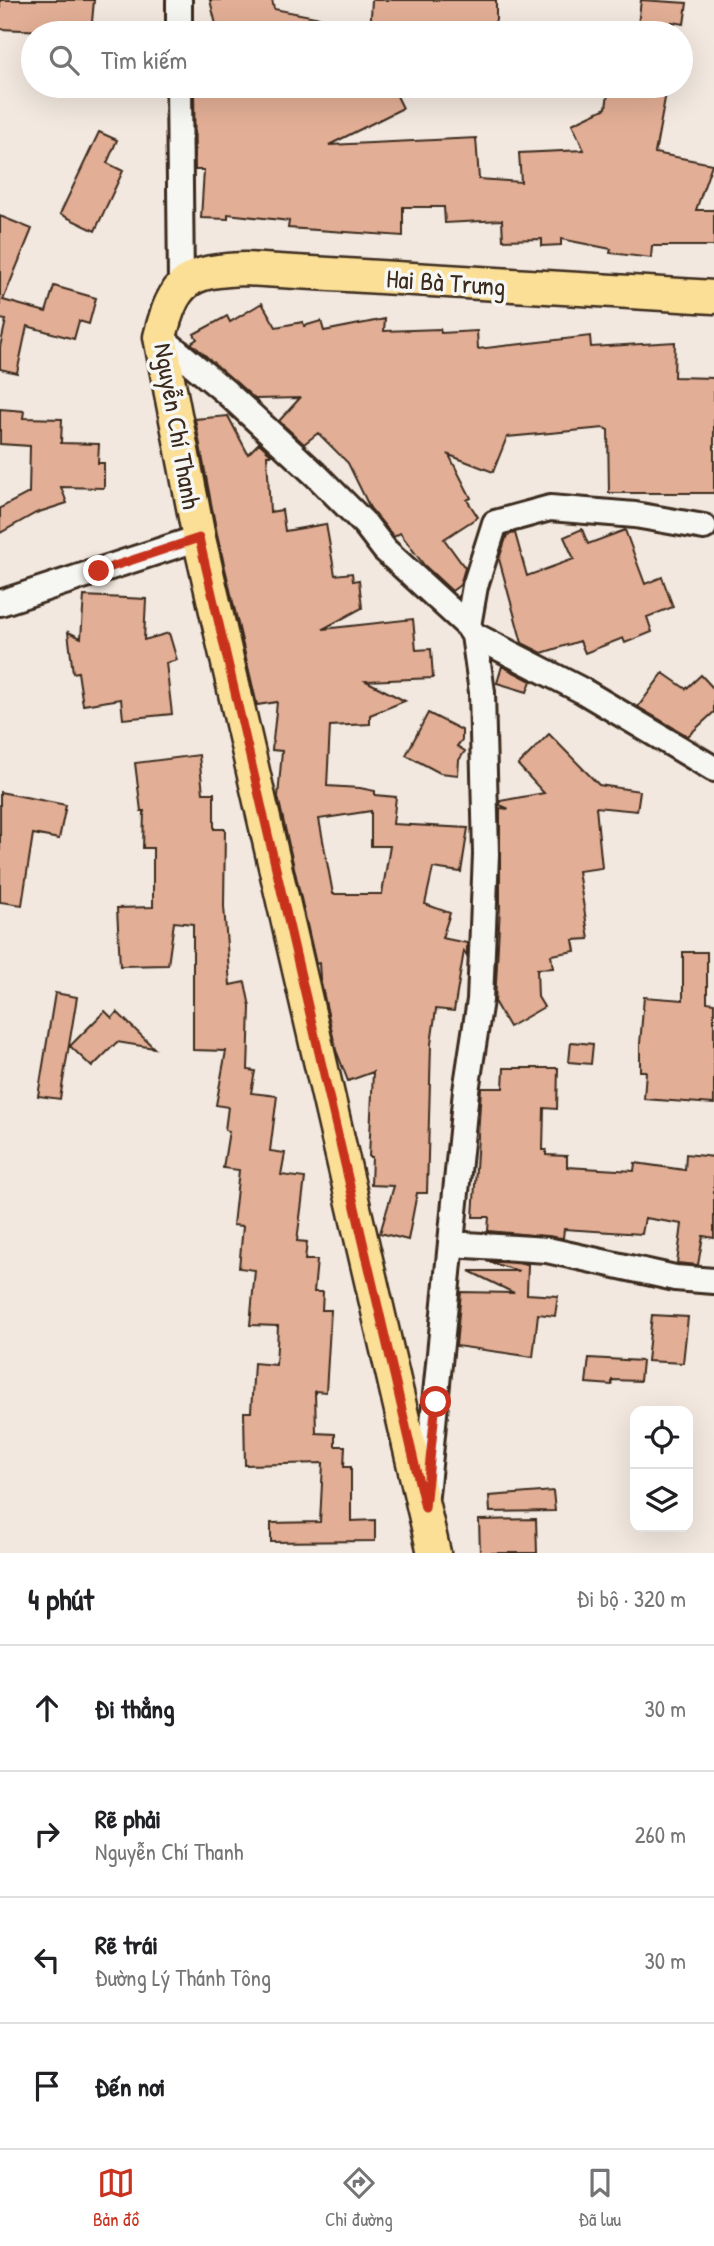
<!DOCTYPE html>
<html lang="vi">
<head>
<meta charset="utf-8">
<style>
	:root { --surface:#fff; --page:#f6f6f6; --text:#202124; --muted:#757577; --line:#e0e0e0; --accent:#c8321e }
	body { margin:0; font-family:"Patrick Hand",sans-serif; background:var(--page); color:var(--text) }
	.controls { position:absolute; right:21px; bottom:21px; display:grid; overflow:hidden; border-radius:14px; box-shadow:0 7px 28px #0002 }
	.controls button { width:63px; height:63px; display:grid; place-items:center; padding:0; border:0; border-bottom:2px solid var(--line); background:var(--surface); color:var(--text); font:35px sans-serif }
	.stop { position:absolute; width:21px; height:21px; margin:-16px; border:5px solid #c8321e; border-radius:50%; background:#fff }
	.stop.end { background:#c8321e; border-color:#fff; box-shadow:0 2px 7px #0008 }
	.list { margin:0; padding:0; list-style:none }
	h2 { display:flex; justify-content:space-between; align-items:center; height:91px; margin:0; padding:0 28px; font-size:30px }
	h2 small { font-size:23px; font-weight:400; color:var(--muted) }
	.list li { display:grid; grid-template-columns:46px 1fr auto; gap:21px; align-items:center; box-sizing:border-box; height:126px; padding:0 28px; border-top:2px solid var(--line) }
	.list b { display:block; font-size:26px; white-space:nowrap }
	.list p { margin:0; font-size:23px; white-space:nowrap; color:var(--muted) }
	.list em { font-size:23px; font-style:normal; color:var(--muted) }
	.icon { flex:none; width:38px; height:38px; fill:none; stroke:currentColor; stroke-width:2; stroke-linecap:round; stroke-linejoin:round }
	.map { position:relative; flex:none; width:714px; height:1553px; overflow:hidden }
	.search { position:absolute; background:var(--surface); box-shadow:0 7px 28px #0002; left:21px; right:21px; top:21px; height:77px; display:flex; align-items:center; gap:18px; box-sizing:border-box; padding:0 24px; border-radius:38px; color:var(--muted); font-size:26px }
	.sheet { height:595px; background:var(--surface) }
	nav { display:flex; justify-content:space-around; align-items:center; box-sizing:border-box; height:98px; border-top:2px solid var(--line); background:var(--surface); font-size:19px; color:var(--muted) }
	nav a { display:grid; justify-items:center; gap:4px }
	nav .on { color:var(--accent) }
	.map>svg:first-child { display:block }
</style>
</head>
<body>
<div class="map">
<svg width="714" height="1553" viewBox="0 0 714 1553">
	<rect width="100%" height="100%" fill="#f2e8df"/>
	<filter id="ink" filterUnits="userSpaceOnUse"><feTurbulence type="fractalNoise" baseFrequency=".0143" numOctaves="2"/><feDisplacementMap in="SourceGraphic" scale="14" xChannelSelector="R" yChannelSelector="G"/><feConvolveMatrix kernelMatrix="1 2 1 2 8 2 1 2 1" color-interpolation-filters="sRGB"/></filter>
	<g filter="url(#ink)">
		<!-- building -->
		<path fill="#e2ae95" stroke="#3b2a1e" stroke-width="2" fill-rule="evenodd" d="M0,0H94L91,33L0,29Z
			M210,0H272L274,9L346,23L345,33H218Z
			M372,0H496V19L493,33H370Z
			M641,0L687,3L684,24L672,22L670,33H637Z
			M194,86H392L403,108L329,145L476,138L479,179L521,182L519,153L584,150L572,124L606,108L609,86H664L663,92L666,93L655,153L712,164L696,210H714V246H652L651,258L610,253L611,249L561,239V245L542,246V239L503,240L502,220L445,223L444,207H403V236L288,228L289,221L228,214V219L201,218L204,170H195Z
			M99,132L117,140L107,163L123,171L95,231L60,214Z
			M0,216L32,229L3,300L46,312L54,286L96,298L89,324L79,321L74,339L27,326L17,373L0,369V347L6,320L0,319Z
			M262,303L276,327L303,322L304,326L321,321L324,331L385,319L384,331L440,329L441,333L477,331L478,349L590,336L591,347L675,342L674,377L714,378V493H609L608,430L604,428L507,437L493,472L449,455L471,498L467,500L478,517L444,539L465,568L460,585L452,591L424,565L400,533L394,537L370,508L348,463L318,433L304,444L279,421L300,398L255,399L191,343L197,339L194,334L227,316L230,322Z
			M0,409L24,411L23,418L62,419L61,443L99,444L98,463H104V488L61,487L67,503L36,513L0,533V508L29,493L30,446L0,444Z
			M228,416L248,454L259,443L272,455H267L270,512L282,510L285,531L326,524L335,575L352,573L353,581L359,580L362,608L323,629L413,619L416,650L431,649L433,678L366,681L405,701L370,715V724L330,726L327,786L360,788L375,791V795L396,797L393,824L468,828L461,872L433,868L425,904L450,913L442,938L467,943V956L464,951L454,1011L436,1009L431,1044L427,1193H417L408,1240L380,1233L394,1186L371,1185L372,1157H369L373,1072L348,1081L336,1050L320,978L319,963L316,964L278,797L282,751L272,750L277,702L257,705L217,534L195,419ZM371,811V846H390L382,894H333L319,819Z
			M582,529L588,544L625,530L645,584L662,577L673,607L647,617L652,632L625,643L623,638L585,653L580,641L542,653L522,643L499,559L507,535L515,533L527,576L574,559L564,537Z
			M84,596L146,599L144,640L169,633L177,660L166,663L172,714L123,719L121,699L83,705L78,672L73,673L68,632L81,638Z
			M502,666L531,681L527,692L497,683Z
			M663,673L686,689L701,675L714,689V712L688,736L638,707Z
			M428,713L462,730V740L457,746L465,751L459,760L458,775L440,773L406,755Z
			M549,734L599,785L640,791L637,811L596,807L602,868L578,871L589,939L573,940L575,951L551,955L553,968L537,969L538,997L544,1007L509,1027L495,1003L500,906V808L509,809L500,805V801L544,793L518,765Z
			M199,755L203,793H214V829H225L224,906L230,985L245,982L250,1007L248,1070L255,1071L251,1093L277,1096L270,1151L285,1153L281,1175L305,1178L297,1241L307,1242L305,1260H317L314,1292H323L322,1310H331L326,1392L315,1391L316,1433L335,1434V1446H345L344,1467H351V1521L375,1520V1541L271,1542V1523L320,1522L323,1463L245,1465L244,1412H251L254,1363L276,1365L278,1326L250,1325L255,1270L239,1268L243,1226L233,1225L239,1170L223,1168L229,1131L225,1130L228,1107L216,1105L226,1051L193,1050V924L174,922L168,965L120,966L117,908L153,907V848H143L144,811H141L135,763Z
			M0,792L66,805L59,839L33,834L22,905L0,902Z
			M683,952H707V1002L714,1003V1104L644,1099L646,1071H640V1044L644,997L683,1000Z
			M55,993L77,997L60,1099L38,1096Z
			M105,1011L112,1018L117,1012L154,1048L117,1042L92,1067L70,1046Z
			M571,1042L593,1044L591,1064L569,1062Z
			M504,1068H558L557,1109L544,1108L543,1150H546V1155L567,1156V1167L634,1171L635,1163L685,1170L686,1154L714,1157V1238L703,1236L698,1265L677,1263L682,1224L645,1218L642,1234L564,1229L563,1238L488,1231L489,1217H473L481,1088H503Z
			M486,1261L528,1264L527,1294L558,1296L555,1316L538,1314L533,1357L456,1346L461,1292L514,1293L469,1271H519Z
			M652,1315L688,1317L683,1363L647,1361Z
			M589,1358L642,1361L640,1381L612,1380V1385L586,1383Z
			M553,1491L555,1511L490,1512L489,1496Z
			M536,1519L537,1553H480L479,1520Z"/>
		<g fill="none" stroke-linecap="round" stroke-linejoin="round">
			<defs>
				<path id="minor" d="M179,33V0
					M179,86L181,285
					M160,337L226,392L316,475L365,524L385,550L468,626L474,635L583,691L714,769
					M0,603L199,538
					M468,626L475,586L495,523L550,508L635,515L704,527
					M451,1244L547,1250L675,1278L714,1281
					M426,1495L466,1091L480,1000L486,854L482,692L474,635"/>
				<path id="major" d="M434,1553L199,538L160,337C174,280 188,271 245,269L714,297"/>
			</defs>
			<!-- minor casing -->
			<use href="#minor" stroke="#3b2a1e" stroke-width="30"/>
			<!-- major casing -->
			<use href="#major" stroke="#3b2a1e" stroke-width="37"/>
			<!-- minor -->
			<use href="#minor" stroke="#f6f6f2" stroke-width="24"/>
			<!-- major -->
			<use href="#major" stroke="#fbdf96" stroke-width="32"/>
		</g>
	</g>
	<g fill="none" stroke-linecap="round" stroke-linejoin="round" filter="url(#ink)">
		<!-- route -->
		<path stroke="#c8321e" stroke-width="9" d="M99,571L199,538L425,1508L436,1402"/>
	</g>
	<g text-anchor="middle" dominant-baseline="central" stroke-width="7" stroke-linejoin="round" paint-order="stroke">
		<!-- street labels -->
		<g font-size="26" fill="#3b2a1e" stroke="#f6f6f2">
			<text transform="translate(446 282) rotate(4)">Hai Bà Trưng</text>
			<text transform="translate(178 426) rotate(80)">Nguyễn Chí Thanh</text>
		</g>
	</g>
</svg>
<div class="controls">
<button><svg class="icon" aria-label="locate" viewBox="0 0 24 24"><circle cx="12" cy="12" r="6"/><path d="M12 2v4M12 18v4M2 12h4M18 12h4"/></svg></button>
<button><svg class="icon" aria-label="layers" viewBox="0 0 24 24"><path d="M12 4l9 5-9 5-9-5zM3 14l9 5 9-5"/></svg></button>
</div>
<div class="stop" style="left:436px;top:1402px"></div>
<div class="stop end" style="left:99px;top:571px"></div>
<div class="search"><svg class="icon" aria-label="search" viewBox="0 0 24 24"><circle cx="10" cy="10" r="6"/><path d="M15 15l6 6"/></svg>Tìm kiếm</div>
</div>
<section class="sheet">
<h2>4 phút<small>Đi bộ · 320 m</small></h2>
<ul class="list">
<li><svg class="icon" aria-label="ahead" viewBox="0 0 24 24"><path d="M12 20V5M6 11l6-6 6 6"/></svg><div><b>Đi thẳng</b></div><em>30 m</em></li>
<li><svg class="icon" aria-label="right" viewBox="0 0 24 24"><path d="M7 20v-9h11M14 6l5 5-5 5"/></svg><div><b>Rẽ phải</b><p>Nguyễn Chí Thanh</p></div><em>260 m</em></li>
<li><svg class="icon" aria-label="left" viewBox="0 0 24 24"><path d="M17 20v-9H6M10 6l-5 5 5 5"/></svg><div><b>Rẽ trái</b><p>Đường Lý Thánh Tông</p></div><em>30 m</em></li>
<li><svg class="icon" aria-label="arrive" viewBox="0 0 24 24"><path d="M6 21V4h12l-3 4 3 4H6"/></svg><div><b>Đến nơi</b></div></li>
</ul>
</section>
<nav>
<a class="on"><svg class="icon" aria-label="map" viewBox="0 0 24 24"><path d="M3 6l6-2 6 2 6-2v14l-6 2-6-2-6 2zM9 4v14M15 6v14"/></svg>Bản đồ</a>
<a><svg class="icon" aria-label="directions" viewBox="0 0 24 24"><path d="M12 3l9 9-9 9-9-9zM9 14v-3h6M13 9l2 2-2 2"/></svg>Chỉ đường</a>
<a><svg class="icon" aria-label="saved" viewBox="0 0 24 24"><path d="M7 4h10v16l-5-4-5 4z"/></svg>Đã lưu</a>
</nav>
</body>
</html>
